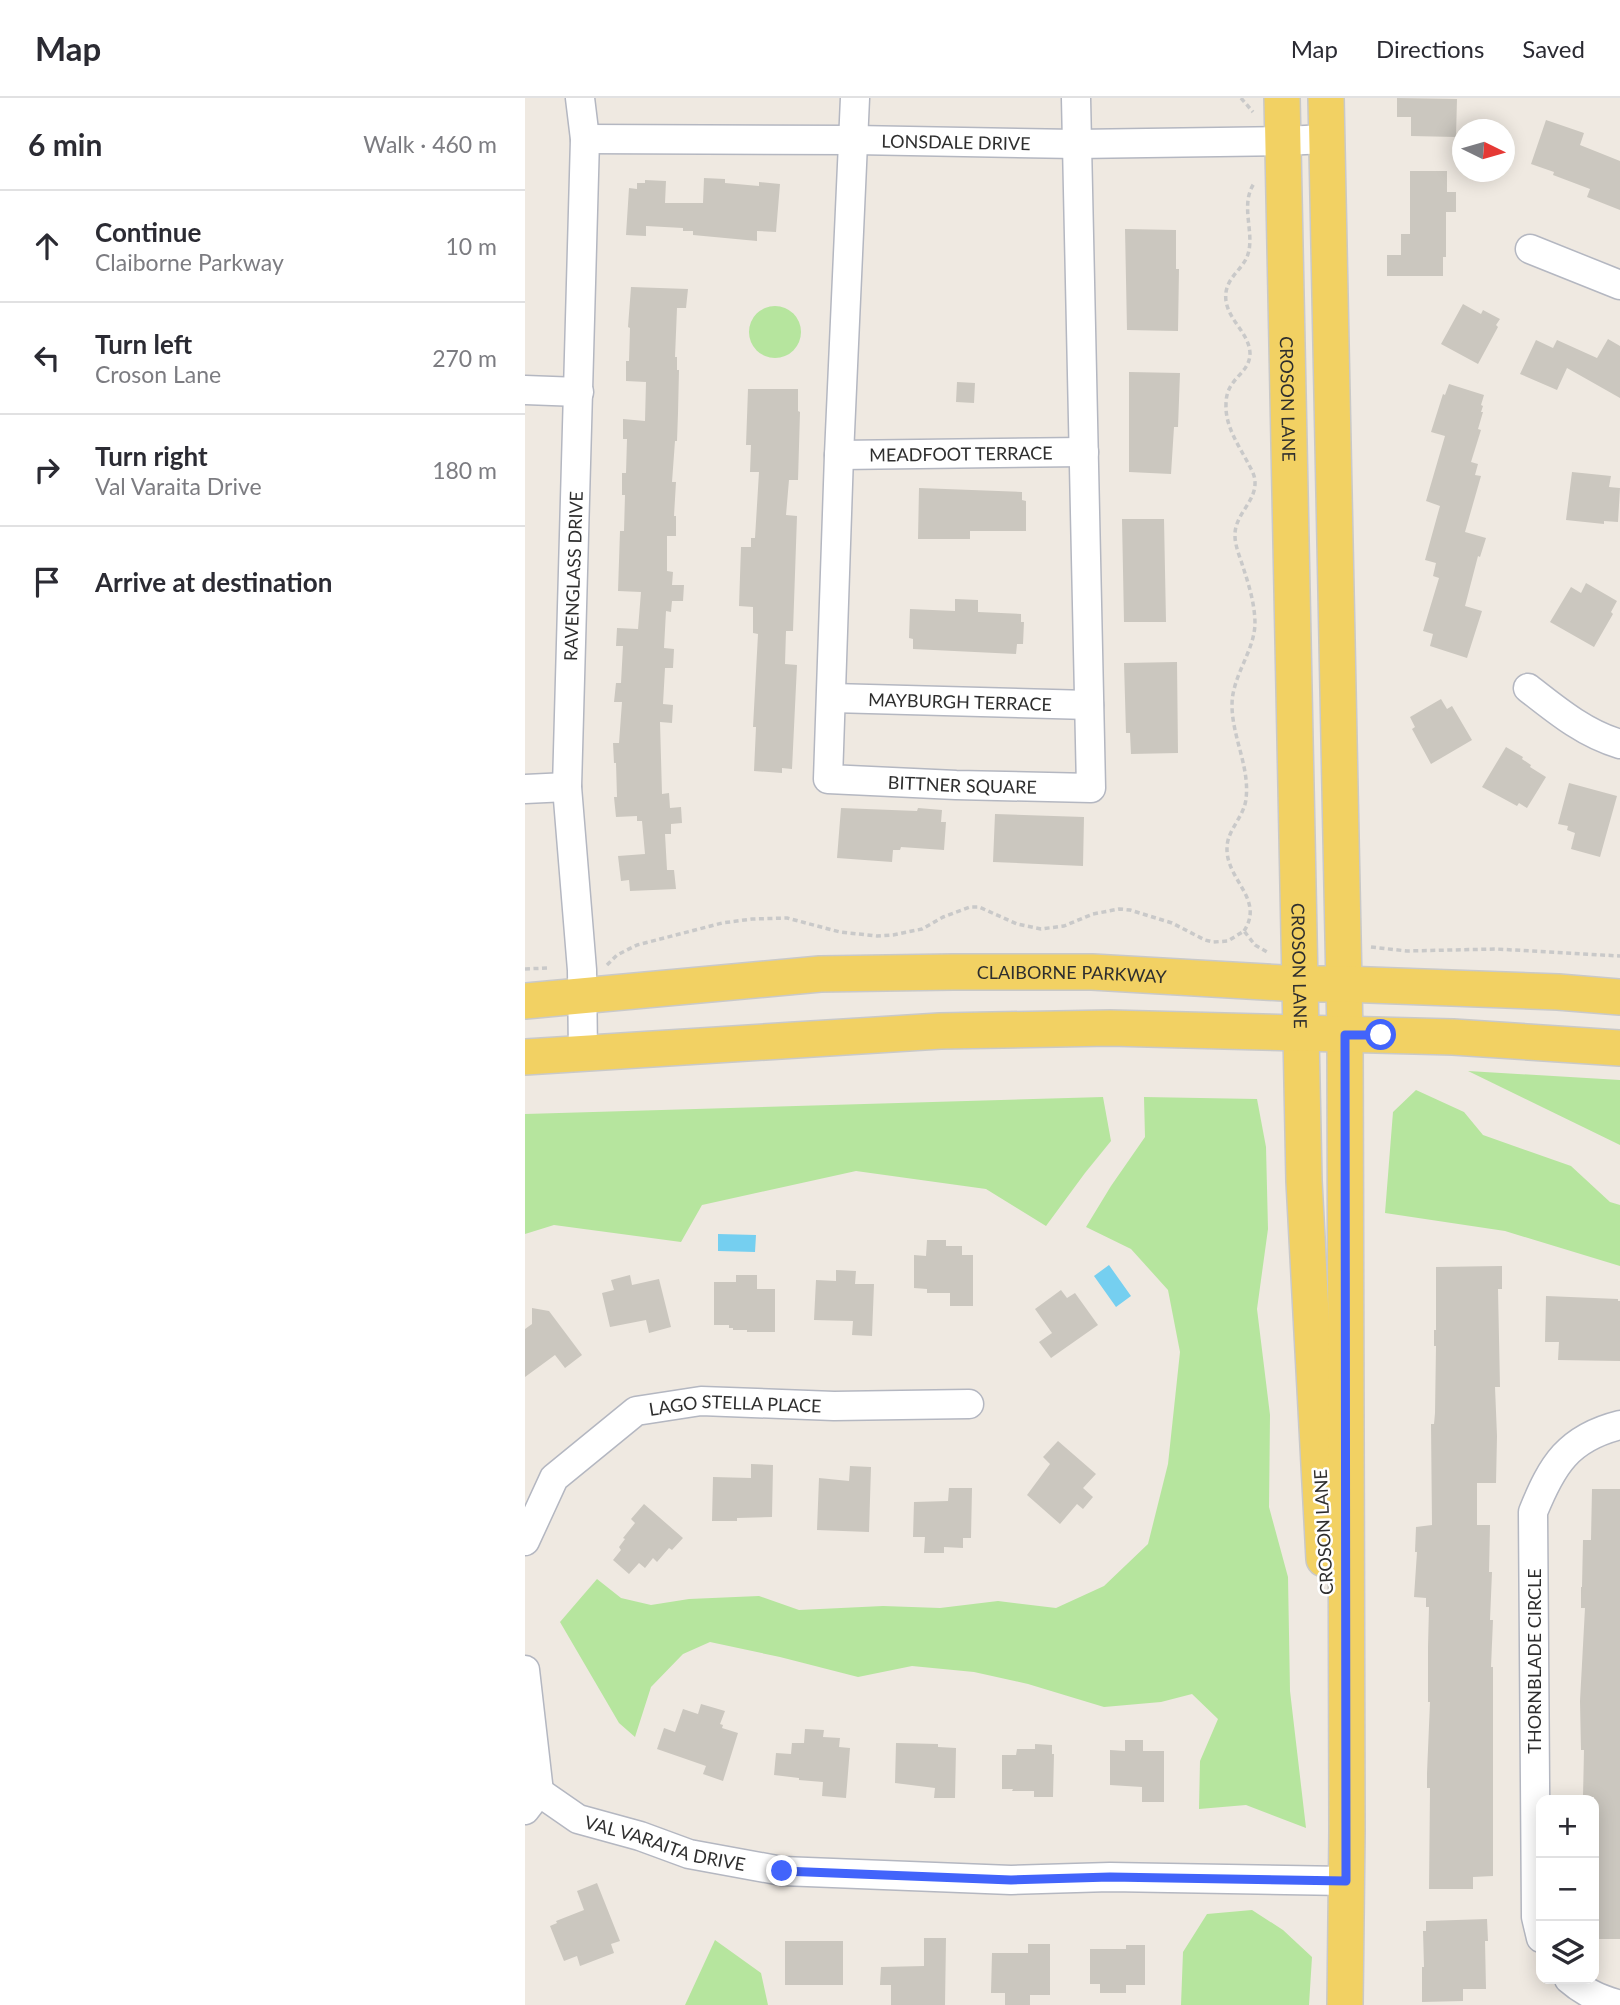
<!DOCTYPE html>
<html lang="en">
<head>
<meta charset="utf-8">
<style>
	:root { --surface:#fff; --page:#f2f2f3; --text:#2b2b33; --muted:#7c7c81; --line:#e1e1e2 }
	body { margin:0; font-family:Lato,sans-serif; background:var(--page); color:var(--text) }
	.controls { position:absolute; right:21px; bottom:21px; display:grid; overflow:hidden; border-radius:14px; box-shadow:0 4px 18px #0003 }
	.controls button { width:63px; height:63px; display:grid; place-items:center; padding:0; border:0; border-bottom:2px solid var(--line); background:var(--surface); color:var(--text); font:35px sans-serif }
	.compass { position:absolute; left:927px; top:21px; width:63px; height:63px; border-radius:50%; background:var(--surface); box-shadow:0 4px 18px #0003; rotate:95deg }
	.stop { position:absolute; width:21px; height:21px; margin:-16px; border:5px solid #4264fb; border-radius:50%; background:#fff }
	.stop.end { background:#4264fb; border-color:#fff; box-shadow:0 2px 7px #0008 }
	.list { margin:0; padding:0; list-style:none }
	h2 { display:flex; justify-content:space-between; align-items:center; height:91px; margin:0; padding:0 28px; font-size:30px }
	h2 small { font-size:23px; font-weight:400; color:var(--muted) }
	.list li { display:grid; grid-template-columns:46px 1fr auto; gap:21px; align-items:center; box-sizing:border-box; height:112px; padding:0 28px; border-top:2px solid var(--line) }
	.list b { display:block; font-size:26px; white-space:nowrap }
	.list p { margin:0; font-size:23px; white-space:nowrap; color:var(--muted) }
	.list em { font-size:23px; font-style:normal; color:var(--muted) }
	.icon { flex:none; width:38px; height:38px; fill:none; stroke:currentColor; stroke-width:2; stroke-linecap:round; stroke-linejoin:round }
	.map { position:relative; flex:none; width:1095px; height:1907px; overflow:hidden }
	header { display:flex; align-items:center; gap:42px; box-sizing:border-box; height:98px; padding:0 35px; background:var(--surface); border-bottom:2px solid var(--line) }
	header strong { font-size:33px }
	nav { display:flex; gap:38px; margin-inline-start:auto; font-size:24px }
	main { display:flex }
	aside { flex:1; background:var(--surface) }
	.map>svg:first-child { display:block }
</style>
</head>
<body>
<header>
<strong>Map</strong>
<nav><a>Map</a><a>Directions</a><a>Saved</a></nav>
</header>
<main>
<aside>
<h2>6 min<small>Walk · 460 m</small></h2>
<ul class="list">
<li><svg class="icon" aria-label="ahead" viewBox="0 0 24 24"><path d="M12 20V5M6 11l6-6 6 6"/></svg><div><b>Continue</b><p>Claiborne Parkway</p></div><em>10 m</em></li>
<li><svg class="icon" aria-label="left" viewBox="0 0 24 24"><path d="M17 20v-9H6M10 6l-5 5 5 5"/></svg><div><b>Turn left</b><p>Croson Lane</p></div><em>270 m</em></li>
<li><svg class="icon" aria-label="right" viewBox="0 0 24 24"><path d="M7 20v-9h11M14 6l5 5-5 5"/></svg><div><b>Turn right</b><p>Val Varaita Drive</p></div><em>180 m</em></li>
<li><svg class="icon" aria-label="arrive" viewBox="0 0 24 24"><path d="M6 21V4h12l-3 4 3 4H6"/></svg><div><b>Arrive at destination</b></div></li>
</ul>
</aside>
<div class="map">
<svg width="1095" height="1907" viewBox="0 0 1095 1907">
	<rect width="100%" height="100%" fill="#efe9e1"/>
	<!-- green -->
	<path fill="#b6e59e" d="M224 234a26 26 0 1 1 52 0a26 26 0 1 1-52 0Z
		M943,973L1095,982V1047Z
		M891,992L939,1014L958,1037L1046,1068L1085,1104L1095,1107V1168L980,1133L860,1115L868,1014Z
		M578,999L586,1043L560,1075L521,1128L461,1091L331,1073L177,1107L156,1144L29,1127L0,1136V1016Z
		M619,999L732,1001L741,1049L743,1131L732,1211L745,1317L744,1409L763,1479L765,1593L781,1730L721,1707L674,1711L675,1663L693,1621L667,1596L636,1604L579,1609L503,1586L449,1574L387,1568L333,1579L255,1559L185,1544L158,1556L126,1589L110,1639L94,1625L35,1524L72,1481L96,1500L126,1507L164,1501L234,1498L274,1512L358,1508L415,1510L473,1503L531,1510L579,1488L623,1446L643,1366L655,1254L643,1192L606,1151L561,1129L586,1088L620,1039Z
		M727,1812L758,1832L787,1859L784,1907H656L658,1854L682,1816Z
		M190,1842L236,1875L243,1907H160Z"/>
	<!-- water -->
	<path fill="#75cff0" d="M193,1136L231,1137L230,1154L193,1153Z
		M584,1167L606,1198L591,1209L569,1178Z"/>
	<!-- building -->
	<path fill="#cbc7bf" d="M872,0L932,1L931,39L886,38V19H872Z
		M1021,22L1059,35L1055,47L1095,63V112L1062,99L1065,91L1028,77L1029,74L1006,66Z
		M885,73H922V94H931V114H921V159H918V178H862V157H876V136H885Z
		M179,80L200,81V85L234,88V84L255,86L251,134L232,133V143L168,137V133H158V130L121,128V138L101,137L104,90L112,91V85H120V82L141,83L140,105H178Z
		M600,131L651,132V171H654L653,233L602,232Z
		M106,189L163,191L161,210H152L150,259H152V272H154L153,315L152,343H150L147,384H151L149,418H151V438H142V473L148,474L147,487H159L158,503H147L146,514L141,513L139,550L149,551L148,570H140L138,606L148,607L147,625L135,624L137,696L144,695L145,710L156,709L157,725L146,726V736H140L142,772H149L151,791L105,793L104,782L96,783L93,758L120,756L117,723H112V718L91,719L89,699H92L91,665H89L88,645H94L97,604H89L91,585H96L98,548H91L92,530L113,531L116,494L93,493L95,433H99L100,397H97V375H101L102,341H98V321L120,323L121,284L101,283V263H104L105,230L103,229Z
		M938,206L956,216L958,212L975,221L971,227L973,229L953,266L916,246Z
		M1083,241L1095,248V300L1042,270L1032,292L995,276L1011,242L1028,250L1032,242L1072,260Z
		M604,274L655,275L653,329H649L646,376L604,374Z
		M432,284L450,285L449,305L431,304Z
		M924,286L959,297L956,307L958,308L956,314H958L953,331L956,332L946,364L953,366L950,377L956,378L940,434L961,440L955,459L953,458L940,508L957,513L942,560L905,548L908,536L898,533L914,480L908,478L911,465L900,462L915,408L901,403L920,338L906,334L918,296L920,297Z
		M223,291H273V313L275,314L273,382H264L261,417L272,418L268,533H261L260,566L272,567L267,671L257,670V675L229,673L231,629H228L233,536L228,535V509L214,508L216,449H226V440H230L234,374H225L226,347H221Z
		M1047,374L1086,378L1084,389L1095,390L1093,424L1079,423V426L1041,422Z
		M394,390L497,394V402L501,403V433H445V441H393Z
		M597,421H639L641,524H599Z
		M1061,485L1092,503L1086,514L1088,516L1069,549L1025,524L1046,489L1056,495Z
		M430,501L453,502V514L496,516V524H499L498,546H492L491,556L388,551V541L384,540L385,511L430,513Z
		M652,564L653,655L606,656L605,635H601L599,565Z
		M916,601L922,611L927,608L947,642L906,666L887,631L890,629L885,619Z
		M981,649L998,659L997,661L1006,667L1005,669L1021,679L1002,710L994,705L992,708L957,689Z
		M1044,685L1092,698L1075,759L1046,751L1050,735L1042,732L1043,728L1033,726Z
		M316,710L392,713L393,710L417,712L416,724H421L419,752L376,749L375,752H368L367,764L312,760Z
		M470,716L559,719L558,768L468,764Z
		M402,1142H421V1148H437V1157H448V1208H425V1195H402V1191L389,1190V1157L401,1158Z
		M977,1168V1191H973L975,1289H970L972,1338L971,1385H952V1427H965L964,1474H967L965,1522H968L966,1569H968V1778L948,1779V1791H904L905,1690H902V1675L905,1604H903V1549L904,1509H901V1500L889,1499L892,1454H890L891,1429L907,1427L906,1326H909L910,1315L911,1248H909V1232H911V1169Z
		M311,1172L331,1173L330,1186H349L347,1238L327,1237L328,1223L289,1222L291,1182L311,1183Z
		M105,1177L107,1187L134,1181L146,1229L124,1235L121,1222L85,1229L77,1195L89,1192L86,1182Z
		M211,1177H232V1191H250V1234H222V1232H208V1230H204V1227H189V1184H211Z
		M536,1192L542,1200L550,1195L573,1227L526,1260L514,1244L527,1235L510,1211Z
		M1021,1198L1093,1201V1203H1095V1263L1033,1262L1034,1244H1020Z
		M7,1210L24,1213L57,1257L40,1270L30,1257L0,1279V1231L7,1226Z
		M533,1343L571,1376L558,1390L568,1399L558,1411L552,1406L535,1426L502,1397L525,1366L518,1359Z
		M226,1366L248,1367L247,1419L212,1420V1423H187L188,1379L226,1380Z
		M325,1368L346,1369L344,1434L292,1432L294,1380L324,1383Z
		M424,1390H447L446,1440H438V1450L419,1449V1455H399L400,1439H388L389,1404L423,1403Z
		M1067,1391H1095V1841H1069V1699H1058L1059,1652H1056L1055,1603L1060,1510H1056V1489H1057L1058,1442H1066Z
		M119,1406L158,1440L147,1452L144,1450L132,1464L128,1460L120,1470L114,1465L104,1476L88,1462L96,1452L94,1449L100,1441L98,1440L110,1425L106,1421Z
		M176,1606L200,1613L195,1626L198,1627L197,1630L213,1635L198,1683L178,1676L181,1668L132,1651L139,1630L150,1634L158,1611L173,1616Z
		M280,1631L299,1632L298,1639L315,1640L314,1649L325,1650L321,1700L297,1698L298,1684L274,1682V1680L249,1677L251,1655L266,1656L267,1645H279Z
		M600,1642H618V1653H639V1704H617V1689L585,1687V1652L600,1653Z
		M371,1645L413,1646V1649L431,1650L430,1700H409L410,1690L370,1685Z
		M510,1646L527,1647V1656H529L528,1699H509V1693H487L488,1691H477V1657H491L492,1651H510Z
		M72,1785L95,1843L86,1846L89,1855L55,1868L52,1858L39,1863L25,1828L32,1825L31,1823L59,1812L52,1793Z
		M962,1821L963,1843H960L961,1891H938V1903L897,1904V1869H899L898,1833H901V1823Z
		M399,1840H421L420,1907H366V1887H355L356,1869L399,1868Z
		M260,1843H318V1887H260Z
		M503,1846H525V1897H505V1907H480V1895H466L467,1855H503Z
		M601,1847H620V1887H601V1895H575V1886H565V1851H601Z"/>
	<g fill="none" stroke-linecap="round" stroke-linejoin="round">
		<defs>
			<g id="minor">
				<path d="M55,0L60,41L42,689L57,872L58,957"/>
				<path id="s1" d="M330,0L314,357L303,681L431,687L566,690L551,0"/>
				<path id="s2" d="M60,41L330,42L551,46L758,43L802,41"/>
				<path d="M1005,151L1095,187"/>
				<path d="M0,292L54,294"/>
				<path id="s3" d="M314,357L559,354"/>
				<path d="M1003,590C1031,612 1060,636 1095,646"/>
				<path id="s4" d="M307,600L564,607"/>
				<path d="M0,691L42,689"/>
				<path id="s5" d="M0,1443L29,1380L111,1313L176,1303L309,1308L444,1306"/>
				<path d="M0,1572L14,1694L0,1712"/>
				<path id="s6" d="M14,1694L53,1721L115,1738L164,1756L257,1773L486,1782L585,1779L821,1783"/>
				<path d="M1016,1840L1011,1819L1008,1414C1027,1367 1043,1340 1095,1327"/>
				<path d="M1044,1881C1060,1895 1075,1901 1095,1907"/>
			</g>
			<g id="major">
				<path id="s7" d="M757,0L779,1083L799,1461"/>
				<path d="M801,0L820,937L822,1733L820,1907"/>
				<path id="s8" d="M0,903L295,876L428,874H567L775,886H818L1033,894L1095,899"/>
				<path d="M0,959L415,933L585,930L928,939L1095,950"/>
			</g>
		</defs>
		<!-- minor casing -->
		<use href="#minor" stroke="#b4b7c1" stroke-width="31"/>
		<!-- major casing -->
		<use href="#major" stroke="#c9c9c9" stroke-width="38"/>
		<!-- path -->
		<path stroke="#c9c9c9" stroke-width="3.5" stroke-dasharray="5 3.5" stroke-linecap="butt" d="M716,0L728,14
			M719,833C740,801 701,782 702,750C702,732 719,719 721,701C725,669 707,639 707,607C707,578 729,554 730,526C730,507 724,487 718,469C715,459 710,448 710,438C709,417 731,404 730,384C730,377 726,371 723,365C713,346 700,328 701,306C701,279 725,277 725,255C724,235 704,223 701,203C698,180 718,173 723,156C730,134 714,106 730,84
			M846,849L882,853L971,851L1095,858
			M82,867L92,857L112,847L197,825L227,821L262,820L315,834L352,838L368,837L397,831L418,819L445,809H454L492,826L516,831L539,828L568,816L594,811L605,812L647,825L680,842L688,844L703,843L719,833L730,847L744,855
			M0,871L22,870L24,872"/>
		<!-- minor -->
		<use href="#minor" stroke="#fff" stroke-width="28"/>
		<!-- major -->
		<use href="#major" stroke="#f2d163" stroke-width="35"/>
	</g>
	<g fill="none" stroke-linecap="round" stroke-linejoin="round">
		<!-- route -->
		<path stroke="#4264fb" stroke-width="9" d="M257,1773L486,1782L585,1779L821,1783L820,937H856"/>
	</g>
	<g text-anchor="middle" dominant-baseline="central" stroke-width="5" stroke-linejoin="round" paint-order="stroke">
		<!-- street labels -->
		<g font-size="18" fill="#2e2e2e" stroke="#fff">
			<text stroke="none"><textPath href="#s2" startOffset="371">LONSDALE DRIVE</textPath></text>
			<text stroke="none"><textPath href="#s7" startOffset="301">CROSON LANE</textPath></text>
			<text stroke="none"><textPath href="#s3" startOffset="122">MEADFOOT TERRACE</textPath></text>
			<text transform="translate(48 478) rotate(-88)">RAVENGLASS DRIVE</text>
			<text stroke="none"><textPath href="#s4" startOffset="128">MAYBURGH TERRACE</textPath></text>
			<text stroke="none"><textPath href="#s1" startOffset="816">BITTNER SQUARE</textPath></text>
			<text stroke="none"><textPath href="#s7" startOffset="868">CROSON LANE</textPath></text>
			<text stroke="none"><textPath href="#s8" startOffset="548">CLAIBORNE PARKWAY</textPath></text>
			<text stroke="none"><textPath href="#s5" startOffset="275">LAGO STELLA PLACE</textPath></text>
			<text transform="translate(798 1434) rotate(-93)">CROSON LANE</text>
			<text transform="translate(1009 1563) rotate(-90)">THORNBLADE CIRCLE</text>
			<text stroke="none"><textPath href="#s6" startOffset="138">VAL VARAITA DRIVE</textPath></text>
		</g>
	</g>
</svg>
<div class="controls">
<button>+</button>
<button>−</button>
<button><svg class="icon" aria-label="layers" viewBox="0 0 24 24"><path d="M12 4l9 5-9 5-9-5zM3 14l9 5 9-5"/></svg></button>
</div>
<svg class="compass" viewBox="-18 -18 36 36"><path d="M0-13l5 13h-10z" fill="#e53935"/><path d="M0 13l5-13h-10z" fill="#7c7c81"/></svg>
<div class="stop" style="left:856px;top:937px"></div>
<div class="stop end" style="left:257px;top:1773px"></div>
</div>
</main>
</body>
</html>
